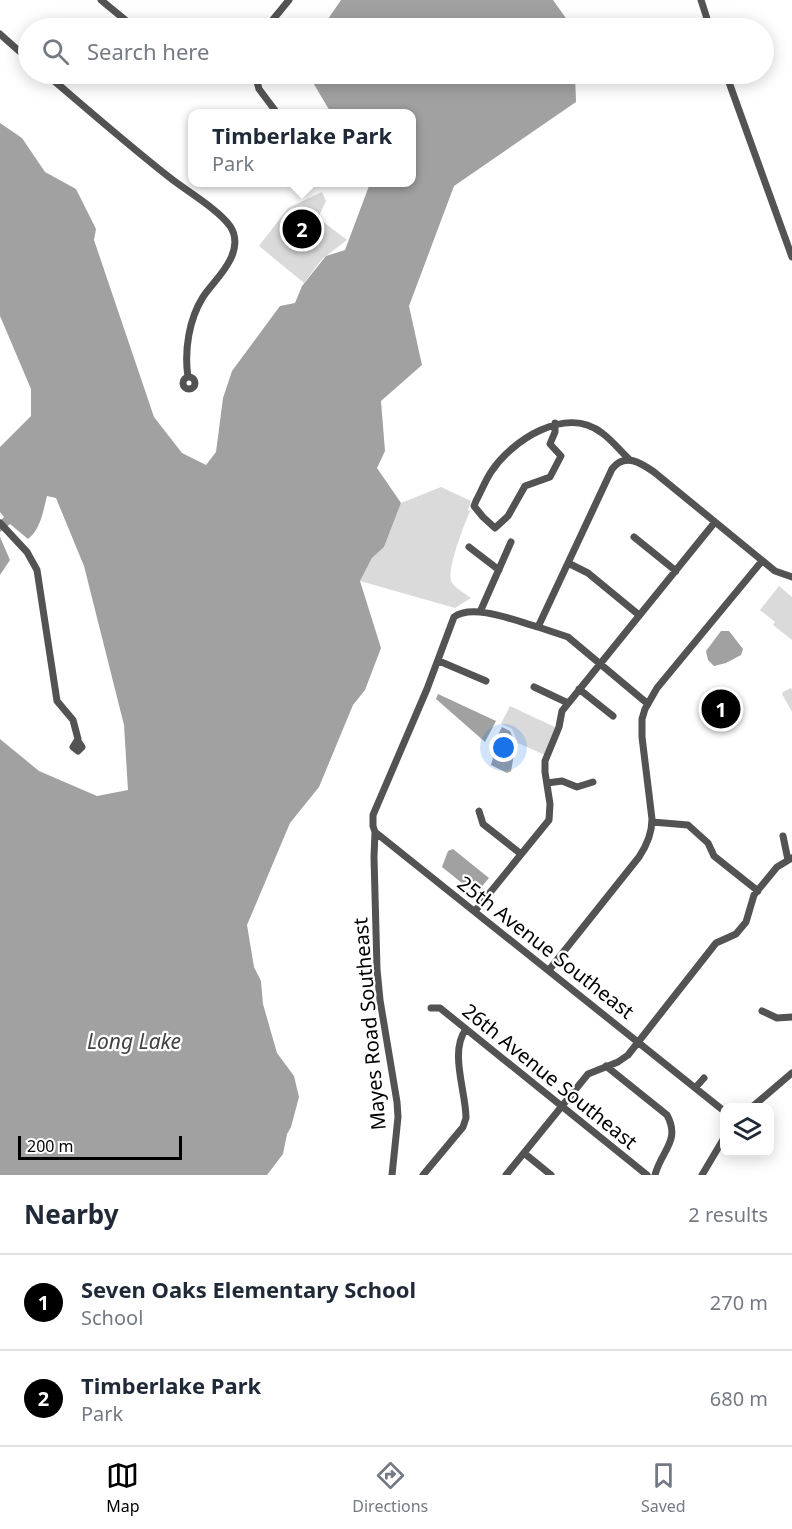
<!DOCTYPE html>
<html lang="en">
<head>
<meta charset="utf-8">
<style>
	:root { --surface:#fff; --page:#f2f2f3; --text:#1f2937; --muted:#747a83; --line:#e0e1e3; --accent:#000 }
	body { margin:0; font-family:"Noto Sans",sans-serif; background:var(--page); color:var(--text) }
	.controls { position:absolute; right:18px; bottom:18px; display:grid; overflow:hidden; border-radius:12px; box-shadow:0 3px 15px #0003 }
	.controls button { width:54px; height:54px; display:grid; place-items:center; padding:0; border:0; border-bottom:2px solid var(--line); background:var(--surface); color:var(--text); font:30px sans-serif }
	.scale { position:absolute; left:18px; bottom:15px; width:164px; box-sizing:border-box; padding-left:6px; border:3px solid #000; border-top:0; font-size:16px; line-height:21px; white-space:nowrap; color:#000; -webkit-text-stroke:4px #fff; paint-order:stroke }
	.you { position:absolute; left:504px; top:748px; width:21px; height:21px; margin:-15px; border:4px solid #fff; border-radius:50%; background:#1a73e8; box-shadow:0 0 0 9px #1a73e833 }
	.badge { display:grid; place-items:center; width:39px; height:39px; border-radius:50%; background:var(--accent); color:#fff; font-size:20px; font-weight:700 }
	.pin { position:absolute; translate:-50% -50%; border:3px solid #fff; box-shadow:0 2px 6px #0006 }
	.popup { position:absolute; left:188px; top:109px; width:228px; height:78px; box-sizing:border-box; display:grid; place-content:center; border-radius:12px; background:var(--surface); filter:drop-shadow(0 2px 4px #0005); font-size:20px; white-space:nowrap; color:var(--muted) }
	.popup b { font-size:22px; color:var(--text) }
	.popup::after { content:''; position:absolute; left:50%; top:100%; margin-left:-12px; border:12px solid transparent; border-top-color:var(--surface) }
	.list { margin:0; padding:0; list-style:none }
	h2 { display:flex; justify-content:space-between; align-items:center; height:78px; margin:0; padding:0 24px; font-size:26px }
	h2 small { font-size:20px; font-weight:400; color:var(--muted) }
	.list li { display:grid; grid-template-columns:39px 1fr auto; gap:18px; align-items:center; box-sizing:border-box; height:96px; padding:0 24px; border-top:2px solid var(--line) }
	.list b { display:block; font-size:22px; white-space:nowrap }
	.list p { margin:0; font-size:20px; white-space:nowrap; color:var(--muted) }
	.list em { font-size:20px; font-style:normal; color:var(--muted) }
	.icon { flex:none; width:33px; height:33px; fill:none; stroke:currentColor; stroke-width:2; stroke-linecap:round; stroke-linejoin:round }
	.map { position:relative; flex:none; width:792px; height:1175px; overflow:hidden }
	.search { position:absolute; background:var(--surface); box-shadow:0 3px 15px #0003; left:18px; right:18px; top:18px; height:66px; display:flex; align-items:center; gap:15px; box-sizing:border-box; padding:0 21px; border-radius:33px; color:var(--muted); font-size:22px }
	.sheet { height:270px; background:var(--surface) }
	nav { display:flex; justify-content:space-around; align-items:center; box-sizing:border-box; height:84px; border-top:2px solid var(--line); background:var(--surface); font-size:16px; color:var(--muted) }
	nav a { display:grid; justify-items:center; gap:3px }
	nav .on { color:var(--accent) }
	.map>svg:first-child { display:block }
</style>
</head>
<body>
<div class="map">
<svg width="792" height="1175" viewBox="0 0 792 1175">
	<rect width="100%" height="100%" fill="#fff"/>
	<!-- green -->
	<path fill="#dadada" d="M322,192L326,201L318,218L347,240L322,259L304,283L259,246L288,208Z
		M441,487L471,501L468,510L470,511C465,523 445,572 452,583C456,589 466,594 471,598L455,608L360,581L372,558L384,547L401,503Z
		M779,586L792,597V640L773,625L775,622L760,610Z
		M791,688L792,690V712L782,694L783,692Z
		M510,706L557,728L545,755L518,743L512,729L501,724Z"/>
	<!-- water -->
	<path fill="#a1a1a1" d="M341,0H553L573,28H309L326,22Z
		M308,74H575L576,102L454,186L409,306L422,365L381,401L385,451L377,468L401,503L384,547L372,558L360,581L381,648L365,690L353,705L319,787L290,823L247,925L254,967L261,981L263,1004L277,1053L294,1076L299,1097L291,1127L287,1134L283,1154L267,1175H0V739L39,771L97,796L128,790L124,725L84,566L56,498L47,496C43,511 41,529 28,539L10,524L0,532V521L4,517L0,512V447L31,416V389L0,316V123L22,138L45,172L76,189L96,229L94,240L154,417L182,453L206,465L216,452L223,398L232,371L280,306L295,303L302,286L326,256L345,250L369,186L368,183L412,182V113H331Z
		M0,537L10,560L0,575Z
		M721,631H729L743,649L741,655L726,663L714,666L708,660L706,651Z
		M438,694L496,721L485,742L436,699Z
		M502,727L510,731L516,744L511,771L507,773L491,765L494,754L491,749Z
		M453,849L489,878L477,892H473L442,867L448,851Z"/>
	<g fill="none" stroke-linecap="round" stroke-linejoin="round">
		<!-- minor -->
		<path stroke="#535353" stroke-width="7" d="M101,0L135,28
			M701,0L710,28
			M266,28L289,0
			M0,34L28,59
			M46,74C86,108 127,144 169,177C185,190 218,209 230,226C237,236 236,249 230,260C223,274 212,284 203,297C189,319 184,351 188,377
			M255,74L259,89L277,113
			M726,74L792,257
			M183 383a6 6 0 1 1 12 0a6 6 0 1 1-12 0Z
			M555,423V432L550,444L561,456L550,477L525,486L508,516L495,528L483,517L474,506L476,501C481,492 485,481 491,472C512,440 566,405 602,433C612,440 620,451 629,459
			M0,523L27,552L37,570L57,701L73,720L78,739L73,747L78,751L82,747L78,741
			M634,537L676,571
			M469,547L499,570
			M568,563L588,573L639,615
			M480,612L511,542
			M538,627L568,637L648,704
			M439,661L486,681
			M534,687L568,703
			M579,689L613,716
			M547,783L562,781L577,787L593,782
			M479,811L483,824L521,854
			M652,822L688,825L708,843L714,856L758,891
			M375,832L724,1111
			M783,836L788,860
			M475,911L549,820L550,804L545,772V761L559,727L562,711L715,522
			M549,970L639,857C647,845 652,834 652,819L642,737V719L645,709L657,688L762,561
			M431,1008H440L647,1175
			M762,1011L777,1018L792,1017
			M606,1066L667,1115C681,1141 661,1151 655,1175
			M696,1087L704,1078
			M751,1108L792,1073
			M524,1153L551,1175
			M392,1175L398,1117L397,1102L380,1000L377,969L374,857L375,832L373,826V815L427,689L454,617C473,603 516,621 538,627L612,469C625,452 641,463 654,472L775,571L792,577
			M423,1175L463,1127L466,1118C466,1091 449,1052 466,1029
			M506,1175L588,1074L618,1062L628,1055L716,943L736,934L746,922L754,895L777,867L792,858
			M702,1175L724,1138"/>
	</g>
	<g text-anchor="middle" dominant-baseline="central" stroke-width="4.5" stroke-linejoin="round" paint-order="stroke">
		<!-- street labels -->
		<g font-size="20" fill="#000" stroke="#fff">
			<text transform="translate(546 947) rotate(38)">25th Avenue Southeast</text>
			<text transform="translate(369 1024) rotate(-95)">Mayes Road Southeast</text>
			<text transform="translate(550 1076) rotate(39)">26th Avenue Southeast</text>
		</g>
		<!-- water labels -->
		<g font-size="21" font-style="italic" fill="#424242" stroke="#fff">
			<text x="134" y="1041">Long Lake</text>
		</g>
	</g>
</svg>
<div class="controls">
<button><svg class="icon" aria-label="layers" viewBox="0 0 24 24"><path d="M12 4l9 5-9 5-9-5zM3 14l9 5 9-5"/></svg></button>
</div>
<div class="scale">200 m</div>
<div class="you"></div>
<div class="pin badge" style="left:721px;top:709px">1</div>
<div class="pin badge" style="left:302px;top:229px">2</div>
<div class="popup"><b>Timberlake Park</b>Park</div>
<div class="search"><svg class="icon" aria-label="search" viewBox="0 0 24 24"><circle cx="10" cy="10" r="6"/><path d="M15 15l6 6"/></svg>Search here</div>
</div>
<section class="sheet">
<h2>Nearby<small>2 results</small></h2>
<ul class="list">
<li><span class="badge">1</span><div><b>Seven Oaks Elementary School</b><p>School</p></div><em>270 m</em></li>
<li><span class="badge">2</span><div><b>Timberlake Park</b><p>Park</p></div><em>680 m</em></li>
</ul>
</section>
<nav>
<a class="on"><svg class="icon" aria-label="map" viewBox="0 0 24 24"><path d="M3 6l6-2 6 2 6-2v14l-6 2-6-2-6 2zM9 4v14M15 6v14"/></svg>Map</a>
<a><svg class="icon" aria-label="directions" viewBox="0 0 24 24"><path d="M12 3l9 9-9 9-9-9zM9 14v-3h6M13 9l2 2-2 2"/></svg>Directions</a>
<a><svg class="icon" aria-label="saved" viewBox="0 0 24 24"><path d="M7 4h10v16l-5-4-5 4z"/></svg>Saved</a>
</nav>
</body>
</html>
